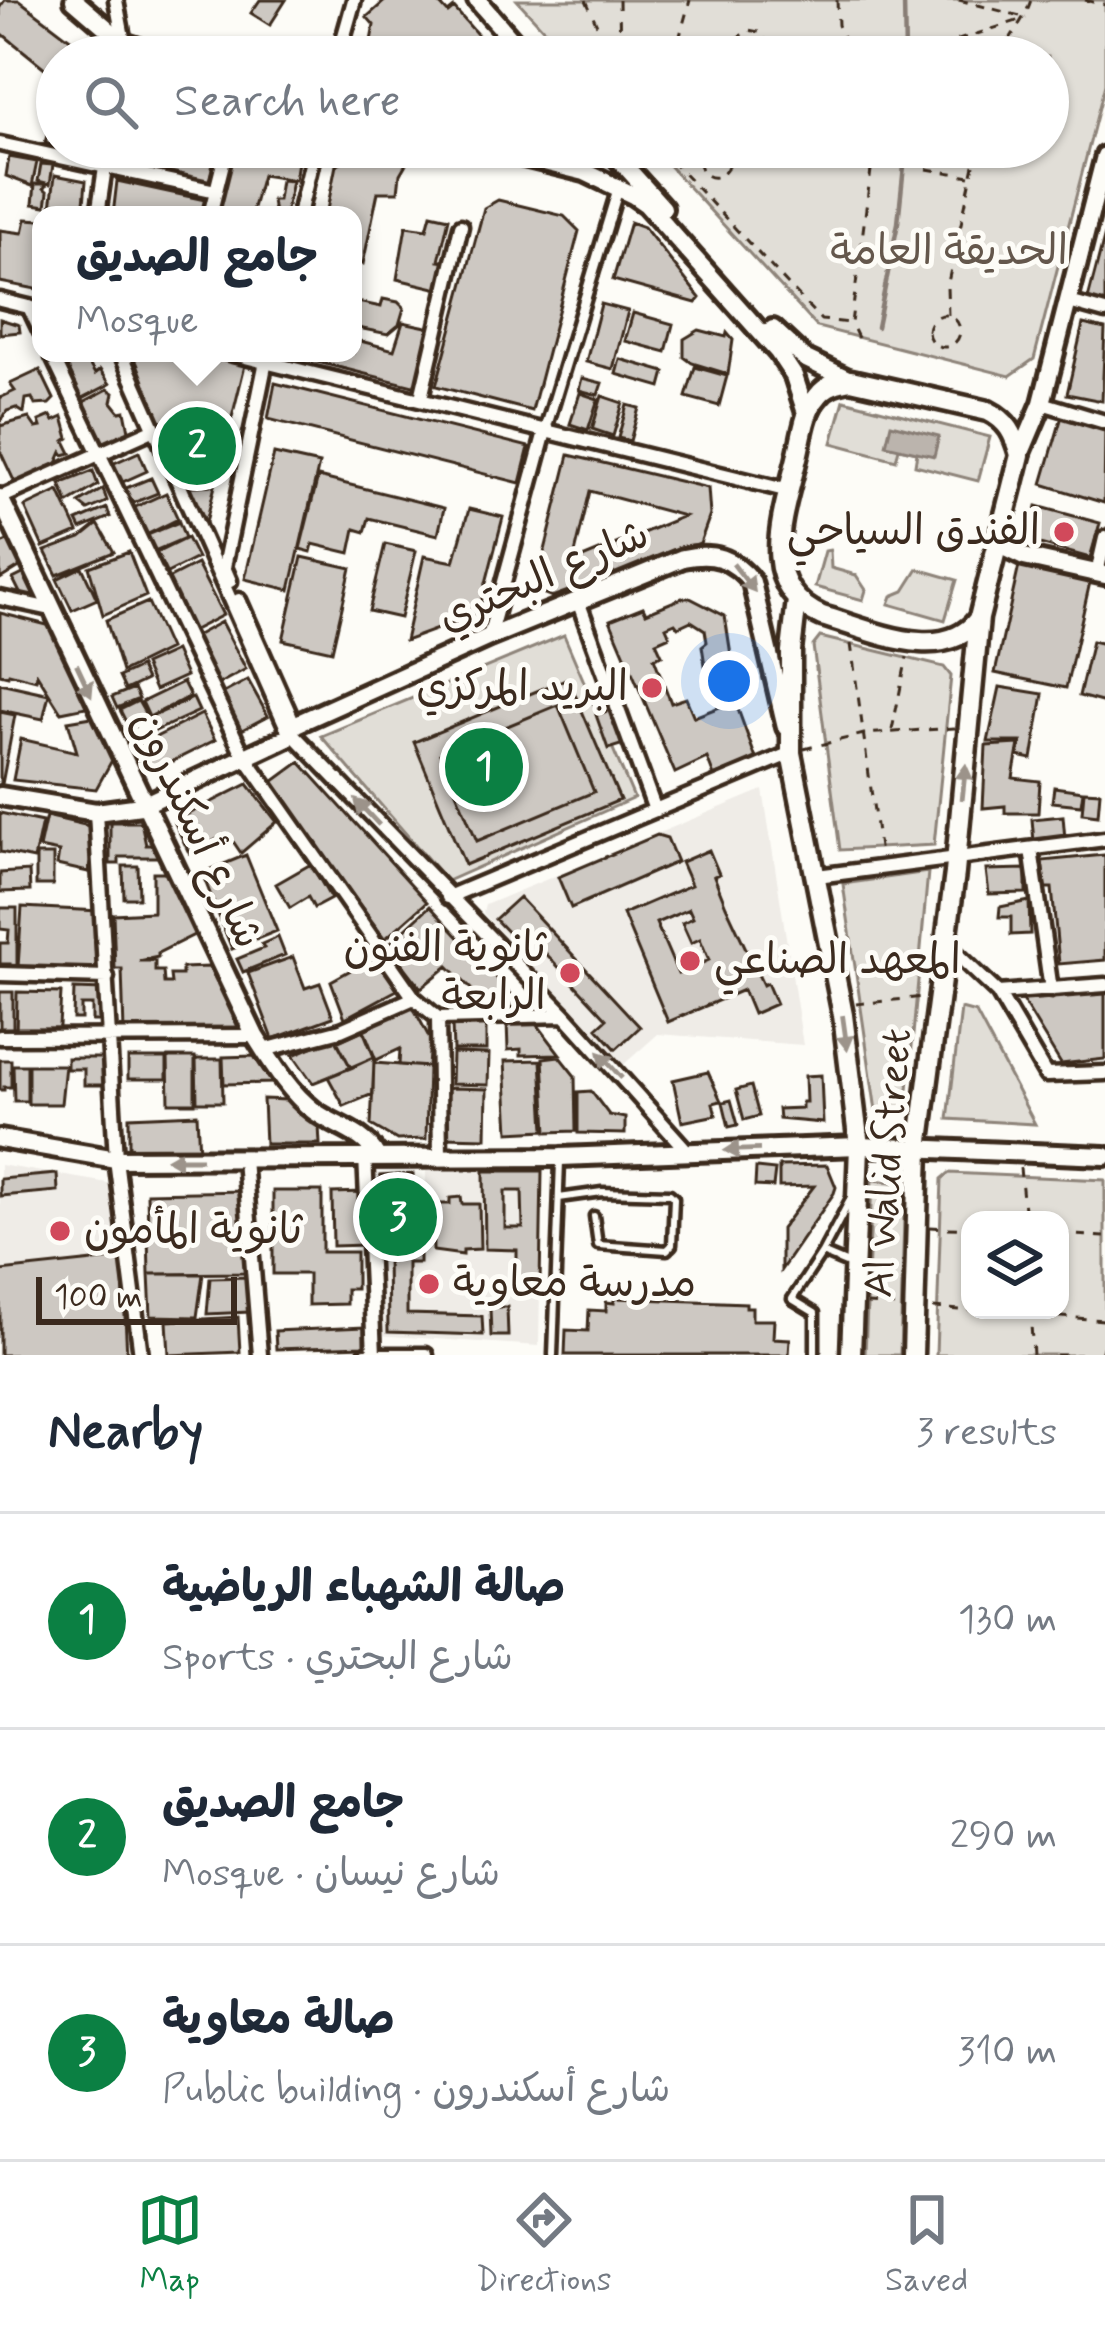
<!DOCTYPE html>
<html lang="en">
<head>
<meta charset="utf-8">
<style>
	:root { --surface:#fff; --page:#f6f6f7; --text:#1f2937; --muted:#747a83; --line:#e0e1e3; --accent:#0b8043 }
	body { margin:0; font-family:Mynerve,"Playpen Sans Arabic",sans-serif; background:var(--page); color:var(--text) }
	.controls { position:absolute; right:36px; bottom:36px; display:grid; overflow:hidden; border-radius:24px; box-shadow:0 3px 9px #0004 }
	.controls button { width:108px; height:108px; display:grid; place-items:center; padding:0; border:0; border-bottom:3px solid var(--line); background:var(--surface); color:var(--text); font:60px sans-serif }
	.scale { position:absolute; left:36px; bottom:30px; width:201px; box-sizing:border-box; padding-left:12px; border:6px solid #3b2a1e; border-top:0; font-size:33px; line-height:42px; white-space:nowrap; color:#3b2a1e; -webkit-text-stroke:9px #fdfcf7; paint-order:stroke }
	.you { position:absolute; left:729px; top:681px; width:42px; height:42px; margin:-30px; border:9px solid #fff; border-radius:50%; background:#1a73e8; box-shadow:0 0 0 18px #1a73e833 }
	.badge { display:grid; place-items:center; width:78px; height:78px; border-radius:50%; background:var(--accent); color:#fff; font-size:39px; font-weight:700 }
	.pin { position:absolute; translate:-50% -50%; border:6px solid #fff; box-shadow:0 3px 12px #0006 }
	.popup { position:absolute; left:32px; top:206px; width:330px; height:156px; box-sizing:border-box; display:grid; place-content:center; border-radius:24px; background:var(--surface); filter:drop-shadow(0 3px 9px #0005); font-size:39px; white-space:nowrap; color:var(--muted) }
	.popup b { font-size:45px; color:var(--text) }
	.popup::after { content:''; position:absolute; left:50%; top:100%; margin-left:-24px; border:24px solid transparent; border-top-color:var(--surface) }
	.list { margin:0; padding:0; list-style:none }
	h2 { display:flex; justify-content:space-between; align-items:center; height:156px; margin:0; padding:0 48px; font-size:51px }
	h2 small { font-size:39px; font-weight:400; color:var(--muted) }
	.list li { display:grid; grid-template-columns:78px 1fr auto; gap:36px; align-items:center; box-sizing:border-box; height:216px; padding:0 48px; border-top:3px solid var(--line) }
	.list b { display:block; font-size:45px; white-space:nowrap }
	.list p { margin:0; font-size:39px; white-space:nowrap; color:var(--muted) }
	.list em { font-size:39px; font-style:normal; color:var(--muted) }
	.icon { flex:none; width:66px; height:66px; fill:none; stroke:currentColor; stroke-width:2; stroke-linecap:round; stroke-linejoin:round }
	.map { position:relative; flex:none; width:1105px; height:1355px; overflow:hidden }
	.search { position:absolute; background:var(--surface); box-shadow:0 3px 9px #0004; left:36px; right:36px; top:36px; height:132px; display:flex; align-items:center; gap:30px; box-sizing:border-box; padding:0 42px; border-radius:66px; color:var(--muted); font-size:45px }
	.sheet { height:804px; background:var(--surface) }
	nav { display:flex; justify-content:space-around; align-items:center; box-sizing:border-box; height:168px; border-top:3px solid var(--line); background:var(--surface); font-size:33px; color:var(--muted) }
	nav a { display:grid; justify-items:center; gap:6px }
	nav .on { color:var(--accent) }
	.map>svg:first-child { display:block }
</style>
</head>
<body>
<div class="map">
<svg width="1105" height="1355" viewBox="0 0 1105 1355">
	<rect width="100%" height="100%" fill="#fdfcf7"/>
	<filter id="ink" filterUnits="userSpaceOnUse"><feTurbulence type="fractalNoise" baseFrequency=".00833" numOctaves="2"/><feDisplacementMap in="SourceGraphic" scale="24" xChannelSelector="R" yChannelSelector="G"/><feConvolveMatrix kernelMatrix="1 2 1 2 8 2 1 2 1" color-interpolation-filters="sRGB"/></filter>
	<g filter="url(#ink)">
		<!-- built -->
		<path fill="#efece7" d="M763,790L803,1045L658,1034L622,1066L483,913L485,905Z
			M0,1165L114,1184L122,1258L0,1271Z
			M482,1169L542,1171L539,1346L377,1335L373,1251L425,1250L426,1171Z"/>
		<!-- green -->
		<path fill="#e1ded7" stroke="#8e847a" stroke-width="3" fill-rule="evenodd" d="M517,0H1105V84L1034,359L1010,376L817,327L652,147H1048V57H569Z
			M844,400L990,437L978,481L915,465L917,452L899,448L896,460L832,443Z
			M830,550L831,568L856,575L866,590L863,600L815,587L825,551Z
			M918,569L957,580L945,620L889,604L892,596L904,591Z
			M564,635L634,798L447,881L321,736Z
			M820,637L944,667L951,676L934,845L840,850L813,646Z
			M928,872L906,1111H876L843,884Z
			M961,1009L976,1013L1035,1124L948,1119Z
			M949,1173L1105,1180V1355H936L942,1179ZM970,1220H1060V1310H970Z
			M872,1180L905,1183L900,1355H865Z"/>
		<!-- water -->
		<path fill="#bbb4ad" stroke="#887d74" stroke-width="3" d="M891,424L939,436L934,456L886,445Z"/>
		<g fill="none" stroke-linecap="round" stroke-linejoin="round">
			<!-- stream -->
			<path stroke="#887d74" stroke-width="4.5" d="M904,0L905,57
				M877,327L898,223L906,147"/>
		</g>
		<!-- building -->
		<path fill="#cdc8c2" stroke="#3b2a1e" stroke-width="3" fill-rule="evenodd" d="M5,0H19L94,57H57V78L0,32V7Z
			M260,0H286L270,25L251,13Z
			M386,0H436L448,13L454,8L497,57H368L374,25L367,17Z
			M57,95V145L45,143Z
			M125,147L167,148L165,169L157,174L126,167Z
			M171,147H217L208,185L168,176Z
			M233,147H295L299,155L295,180L262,175L251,215H216Z
			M368,147L411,155L400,174L398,192H378L363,264L353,263V215H326L336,165Z
			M9,157L37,162L32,186L6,176Z
			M41,164L53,165L50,184L38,181Z
			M55,175L86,181L83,215H50Z
			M281,180L292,181L285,215H274L272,200H278Z
			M117,181L205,200L201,215H113Z
			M35,184H47L44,188L48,192L46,206L33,204Z
			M498,200L564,216L579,231L532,411L436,386L484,208Z
			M431,214L449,218L439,261L446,262L439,289L397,279L406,226L427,229Z
			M26,219L41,220V290L0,282V230L23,233Z
			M630,222L644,227L700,298L696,303L613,280Z
			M1105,234V304L1088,299Z
			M383,299L398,302L404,308L399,325L388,334L353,327V301L381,307Z
			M601,304L628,311L613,369L586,362Z
			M633,313L673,324L666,352L625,341Z
			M0,319L19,325L20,332L0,334Z
			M403,322L431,328L417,387L290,355L353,353V339L394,350Z
			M1083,324L1105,329L1102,401L1067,394Z
			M699,330L726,337L727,333L733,340L728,374L692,363L684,357V339Z
			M133,353H186L245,365L205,526L201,528Z
			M90,356L92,361L89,364L95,374L100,370L110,384L77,401L57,362L62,360L66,371H69L66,367Z
			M620,359L665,372L661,387L616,374Z
			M695,367L727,376L719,406L686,397Z
			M40,370L54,399L49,404L35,405L32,398L26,399L24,413L16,408L7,411L0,423V398L15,391L10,384Z
			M582,378L602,383L598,395L579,390Z
			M275,383L529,447L520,483L268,419Z
			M108,389L114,393L112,402L120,412L125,411L129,431L100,445L80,404Z
			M580,393L598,399L588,430L570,424Z
			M602,396L623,403L613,436L592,429Z
			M627,405L639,408L630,441L618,438Z
			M51,416L54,421L63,417L69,438L65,441L71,453L64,455L62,452L55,468L48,467L16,485L0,451V426L29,418L36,428L41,427L39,421Z
			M1062,416L1105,429L1104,503L1042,484Z
			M225,428L211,485L193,486L178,437Z
			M139,452L147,471L118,484L110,465Z
			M274,454L319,464L290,590L245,579Z
			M569,455L708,488L710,515L700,543L552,597L535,590ZM590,491L684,516L573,562Z
			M93,471L98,485L68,503L60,484Z
			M318,477L444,508L438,535L369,518L365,532L355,529L350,553L313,544L311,552L300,549Z
			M151,478L158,493L128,505L126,488Z
			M103,489L107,501L104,503L88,510L79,503Z
			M59,491L78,532L43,547L25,507Z
			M166,493L178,519L142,537L129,510Z
			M1037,506L1100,523L1090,558L1029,541Z
			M107,508L110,517L81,529L77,521Z
			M469,509L503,517L478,614L405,641L424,556L454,562Z
			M179,522L185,538L157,550H145L140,538Z
			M98,524L114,552L57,575L45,551L81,538Z
			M15,538L26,563L0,579V544Z
			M187,538L197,558L159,577L150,556Z
			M385,544L416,551L400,618L369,611Z
			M129,552L146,596L103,615L89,567Z
			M302,557L351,568L332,651L283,640Z
			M197,564L223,615L188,633L162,582Z
			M1019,566L1090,582L1066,688L995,673Z
			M82,567L97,599L72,610L57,579Z
			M29,571L39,593L23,599L13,579Z
			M682,598H690L725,616L734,675L707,678L702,646L707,642L705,630L691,621L678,627L675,623L666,627L670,636L656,642L662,655L654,658L671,703L686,698L694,717L735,701L756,759L714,776L707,758L675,773L610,620L643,607L646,613Z
			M148,602L169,649L122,672L106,620Z
			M0,613L55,627L91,706L61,712L37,674L36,680L9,673L8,676L0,674Z
			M221,622L246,669L215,686L190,639Z
			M1092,641L1105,644V703L1079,696Z
			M175,651L186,676L155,690L144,665Z
			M140,667L146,680L125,690L119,677Z
			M568,678L620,800L465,865L414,742ZM558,705L594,792L477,841L440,754Z
			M248,680L268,716L238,732L218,696Z
			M183,682L190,696L149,717L142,702Z
			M0,683L49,694L43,719L0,710Z
			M1000,687L1043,694L1032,759L1018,756L1021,742H988Z
			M134,688L139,699L117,708L112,697Z
			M193,698L199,711L155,731L149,718Z
			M138,701L146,715L133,723L135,727L130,730L120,710Z
			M558,705L594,792L477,841L440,754Z
			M618,707L630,742L608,749L596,715Z
			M0,712L15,715L2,784H0Z
			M202,714L215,740L153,771L140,745Z
			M98,716L116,753L96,789L13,780L21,739L77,752L68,721Z
			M1019,744L1013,778L1040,781L1038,813H1005V806L983,808L986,746Z
			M300,762L427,902L385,939L270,784Z
			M248,784L277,822L241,853L228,834L189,853L174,821Z
			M1054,787L1083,791L1081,805L1052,802Z
			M1084,791L1100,792L1098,815L1082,813Z
			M0,813L42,822L34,859L0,852Z
			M46,816L98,828L88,872L57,865L59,852L39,848Z
			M1063,816L1065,839L1034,842L1032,819Z
			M110,822H141L146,845H159V857H119V864H110Z
			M657,835L667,838L677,862L571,908L558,877Z
			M709,850L719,874L714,876L726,906L763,985L767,983L776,1004L753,1014L743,990L668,1022L623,914L691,885L681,862ZM689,909L693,918L682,923L691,943L700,939L709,960L678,974L656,923Z
			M36,855H53V885H36Z
			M246,855L277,931L232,949L202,873Z
			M1105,855V960L1059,964L1052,888H1045L1042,861Z
			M311,864L331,899L314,908L308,897L290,908L276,884Z
			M123,866H138L139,898H124Z
			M1026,869V893L989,894L986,870Z
			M29,871L30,891L0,892V873Z
			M153,872H170L196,923V934L158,953V957L139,961H155V971H163L164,983H171L170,975H182V968L209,967L244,1029L124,1033L122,969H115L113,914L153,912Z
			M519,897L640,1027L616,1049L597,1028L607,1019L524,930L514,939L495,919Z
			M1029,901L1030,934L1011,935V917H999L1000,907Z
			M430,906L522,1006L512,1012H482L471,1003L478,996L448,966L421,988L388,945Z
			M22,907L99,911L96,971L18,967Z
			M0,908H17V970H10V964H0V943H8L9,930L0,929Z
			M278,937L285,955L243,972L237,959L264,948L262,944Z
			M376,956L397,990L345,1018L331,981Z
			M293,957L305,988L320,983L333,1017L273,1039L248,973Z
			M74,989L104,990V1021H92V1005H81V1019H73Z
			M1105,991V1059L1061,1064L1022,1000Z
			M0,992H13V1036H0Z
			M17,992L61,993L58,1042L16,1035Z
			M412,1005L430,1039L428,1067L399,1065L400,1049L376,1060L364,1030Z
			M534,1020L560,1054L521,1055V1049L508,1050L507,1021Z
			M452,1025H486V1050H453Z
			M363,1030L374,1057L351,1068L337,1042Z
			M335,1037L351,1068L313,1083L293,1055Z
			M452,1053L489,1054L488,1085L451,1084Z
			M254,1056L272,1083L224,1084L223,1057Z
			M559,1056L575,1076L576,1131L547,1132L543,1058Z
			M168,1057H195V1103H169Z
			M374,1057L373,1094L344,1106L328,1077Z
			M67,1058H106L105,1085H84V1069H67Z
			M128,1058H167V1079H128Z
			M196,1059H222L223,1102H197Z
			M0,1060H11V1087H4V1090H0Z
			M541,1060L545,1130L509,1132L505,1061Z
			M374,1063L428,1067L426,1139L397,1140L371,1125Z
			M13,1065H27V1101H14Z
			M28,1065H65L61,1104H28Z
			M708,1072L721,1101L713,1103L716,1115L682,1122L673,1080Z
			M821,1075L823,1123L779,1119L778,1109L802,1108V1102H806L805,1076Z
			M751,1086L759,1116L744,1120L736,1090Z
			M452,1088L487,1089L486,1138L446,1137L448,1089Z
			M591,1091L609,1115L625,1118V1134L578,1133V1092Z
			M263,1099L288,1100L319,1126L320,1144H265Z
			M731,1100L738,1125L729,1127L723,1102Z
			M197,1114L199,1154H137L129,1150V1117Z
			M827,1165L836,1187L834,1193L781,1270V1229L814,1186L779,1187V1166Z
			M756,1168L775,1170L773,1187L755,1186Z
			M484,1171H542L540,1285L517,1284V1250L485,1249ZM505,1191H522L523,1228H505Z
			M57,1174L58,1191L0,1196V1179Z
			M413,1174V1185H422L424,1249L374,1250L371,1185H380V1176Z
			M245,1191L248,1273L149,1274L147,1193Z
			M273,1191H322V1252H356V1289H346V1304L308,1305V1274H273Z
			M364,1192L365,1245L333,1246L332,1193Z
			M461,1197L462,1204H479L480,1249L463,1250V1255L433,1251L432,1204H450V1198Z
			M387,1252H419V1263H407V1314L482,1316L483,1335L388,1332Z
			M122,1258L127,1355H0V1271Z
			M149,1274H203L197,1317L151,1316Z
			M249,1277L250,1312L207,1314L210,1278Z
			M614,1298L746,1303V1307H752V1320H774L773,1338L790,1339L789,1355H565L566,1330L588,1331L589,1310L606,1311V1302L614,1303Z
			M490,1307H507L508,1336H491Z
			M238,1317L240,1352L169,1355L167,1321Z
			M364,1327V1346L276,1349L275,1331Z"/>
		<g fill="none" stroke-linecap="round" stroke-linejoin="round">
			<defs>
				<path id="service" d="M559,1198L602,1192L670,1194L674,1198L672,1245L667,1250L598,1245L594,1216
					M848,1264L822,1253L850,1200
					M553,1355L560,1161
					M815,1355V1313L792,1299L822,1253"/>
				<path id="pedestrian" d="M546,428L619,186"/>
				<path id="minor" d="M116,0L124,43L122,57
					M338,57L354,0
					M0,144L216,191
					M98,215L108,147
					M210,215L227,147
					M299,215L315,147
					M0,300L41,310
					M1069,302L1105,312
					M29,307L41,332
					M51,353L242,752L414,998L438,1018L440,1156
					M121,353L287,728L565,1015L688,1152
					M229,353L789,491
					M421,398L461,226
					M1042,403L1105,422
					M0,498L155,429
					M1097,573L1105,538
					M230,581L224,567L267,356
					M0,598L51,609
					M239,600L294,724
					M578,601L655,810
					M489,637L546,428
					M96,812L116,1159L141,1355
					M1031,849L1051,990
					M817,876L1105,839
					M448,897L791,753
					M945,943L998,993L1046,1075L1105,1073
					M0,974L107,977
					M998,993L1105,985
					M438,1018L565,1015
					M0,1037L255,1036
					M264,1050L341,1030L414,998
					M365,1155L374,1354
					M244,1159L260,1355
					M365,1355H426"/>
				<path id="secondary" d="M74,0L124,43L166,57
					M477,0L527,57
					M483,147L585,172L633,195L646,204L778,352L794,376L807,416
					M608,147L663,208
					M559,165L584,147
					M773,329L804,358L850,380
					M1020,455L1042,403L1105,156
					M0,498L255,1036C272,1063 289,1092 314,1111C334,1126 364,1132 376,1155
					M999,545L1024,557L1105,575
					M0,796L96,812L141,806L288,737L294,725L489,637L683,558C713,552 732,557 752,582L786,727
					M0,1139L116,1159L560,1157L859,1146L1105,1156"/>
				<path id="primary" d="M851,380L988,411C1008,421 1014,434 1020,455L979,618C944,667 869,629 822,616C754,586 784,513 797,458C802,438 804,411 818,396C826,385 838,382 851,380Z
					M797,600L791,651V753L843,1015L859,1146L851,1355
					M913,1355L919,1148L955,873L979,618"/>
			</defs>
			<!-- service casing -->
			<use href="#service" stroke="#3b2a1e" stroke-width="15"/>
			<!-- pedestrian casing -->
			<use href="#pedestrian" stroke="#3b2a1e" stroke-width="18"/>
			<!-- minor casing -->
			<use href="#minor" stroke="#3b2a1e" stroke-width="21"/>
			<!-- secondary casing -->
			<use href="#secondary" stroke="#3b2a1e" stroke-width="26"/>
			<!-- primary casing -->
			<use href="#primary" stroke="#3b2a1e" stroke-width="27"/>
			<!-- path -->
			<path stroke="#3b2a1e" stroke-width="3" stroke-dasharray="9 9" stroke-linecap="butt" d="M586,0L611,57
				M619,0L620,57
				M837,0L838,25L852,57
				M959,0L1024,17
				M1085,0L1105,5
				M769,45L786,46L807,57
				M674,57L690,0
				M740,57L735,49L737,38L749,30L759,32L766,40L763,57
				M906,57L1026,18
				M1002,57C1009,35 1024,22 1031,0
				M659,147L821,320L851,323
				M709,147L699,155C695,184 731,185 729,156L718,147
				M660,148L696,160
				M927,169L970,176
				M928 331a16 16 0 1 1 32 0a16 16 0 1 1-32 0Z
				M948,315L947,287L978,147
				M858,338L851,323L874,147
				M851,644L880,855
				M892,730L907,657
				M804,749L864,734L955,728
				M856,1004L924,997
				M1020,1168L1025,1220
				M930,1227L970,1229
				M1060,1234L1105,1237
				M867,1304L900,1306
				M933,1308L1105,1320
				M1030,1310L1033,1355
				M1056,1355H1080
				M1101,1355L1105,1340"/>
			<!-- service -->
			<use href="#service" stroke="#fdfcf7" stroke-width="6"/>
			<!-- pedestrian -->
			<use href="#pedestrian" stroke="#fdfcf7" stroke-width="9"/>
			<!-- minor -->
			<use href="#minor" stroke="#fdfcf7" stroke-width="12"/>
			<!-- secondary -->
			<use href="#secondary" stroke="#fdfcf7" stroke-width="16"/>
			<!-- primary -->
			<use href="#primary" stroke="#fdfcf7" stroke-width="18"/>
		</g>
		<!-- one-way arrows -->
		<defs><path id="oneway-solid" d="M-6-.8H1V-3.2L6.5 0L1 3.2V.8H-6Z" transform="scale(3)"/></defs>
		<g fill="#9c938a">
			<use href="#oneway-solid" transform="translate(744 578) rotate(52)"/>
			<use href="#oneway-solid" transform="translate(84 680) rotate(65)"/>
			<use href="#oneway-solid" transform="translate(964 782) rotate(-84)"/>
			<use href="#oneway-solid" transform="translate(367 812) rotate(-133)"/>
			<use href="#oneway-solid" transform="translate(845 1033) rotate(82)"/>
			<use href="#oneway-solid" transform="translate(610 1065) rotate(-132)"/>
			<use href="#oneway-solid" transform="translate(742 1150) rotate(178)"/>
			<use href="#oneway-solid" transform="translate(184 1159) rotate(180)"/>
		</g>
	</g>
	<!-- markers -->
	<g fill="#d1495b" stroke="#fdfcf7" stroke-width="4.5">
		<circle cx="1064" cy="532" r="12"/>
		<circle cx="652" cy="688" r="12"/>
		<circle cx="690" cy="961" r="12"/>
		<circle cx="570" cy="973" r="12"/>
		<circle cx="60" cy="1231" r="12"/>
		<circle cx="429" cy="1284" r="12"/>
	</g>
	<g text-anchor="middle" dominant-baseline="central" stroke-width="10" stroke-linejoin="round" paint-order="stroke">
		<!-- park labels -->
		<g font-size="42" fill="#64574c" stroke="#fdfcf7">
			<text x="949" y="252">الحديقة العامة</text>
		</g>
		<!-- poi labels -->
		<g font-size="42" fill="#3b2a1e" stroke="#fdfcf7" text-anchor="end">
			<text x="1040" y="532">الفندق السياحي</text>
			<text x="628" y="688">البريد المركزي</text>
			<text x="546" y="949">ثانوية الفنون<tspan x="546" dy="48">الرابعة</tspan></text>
			<text x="714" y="961" text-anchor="start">المعهد الصناعي</text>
			<text x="84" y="1231" text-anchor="start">ثانوية المأمون</text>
			<text x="453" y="1284" text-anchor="start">مدرسة معاوية</text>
		</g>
		<!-- street labels -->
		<g font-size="42" fill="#3b2a1e" stroke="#fdfcf7">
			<text transform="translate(544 577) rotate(-23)">شارع البحتري</text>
			<text transform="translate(196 830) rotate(65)">شارع أسكندرون</text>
			<text transform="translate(889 1163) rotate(-86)">Al Walid Street</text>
		</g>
	</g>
</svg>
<div class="controls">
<button><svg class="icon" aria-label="layers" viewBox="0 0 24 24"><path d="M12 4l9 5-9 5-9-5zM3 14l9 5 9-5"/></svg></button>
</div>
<div class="scale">100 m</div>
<div class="you"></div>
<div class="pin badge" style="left:484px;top:767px">1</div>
<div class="pin badge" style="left:197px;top:446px">2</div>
<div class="popup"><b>جامع الصديق</b>Mosque</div>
<div class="pin badge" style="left:398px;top:1217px">3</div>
<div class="search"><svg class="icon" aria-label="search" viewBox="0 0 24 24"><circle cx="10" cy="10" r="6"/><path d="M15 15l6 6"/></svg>Search here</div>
</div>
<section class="sheet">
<h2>Nearby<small>3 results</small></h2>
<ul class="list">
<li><span class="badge">1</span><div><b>صالة الشهباء الرياضية</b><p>Sports · شارع البحتري</p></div><em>130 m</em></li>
<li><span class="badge">2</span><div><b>جامع الصديق</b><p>Mosque · شارع نيسان</p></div><em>290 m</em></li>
<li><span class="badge">3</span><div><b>صالة معاوية</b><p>Public building · شارع أسكندرون</p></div><em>310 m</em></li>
</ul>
</section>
<nav>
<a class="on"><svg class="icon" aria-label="map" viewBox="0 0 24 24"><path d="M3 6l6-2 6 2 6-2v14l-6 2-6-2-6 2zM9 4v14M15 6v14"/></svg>Map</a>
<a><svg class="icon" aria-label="directions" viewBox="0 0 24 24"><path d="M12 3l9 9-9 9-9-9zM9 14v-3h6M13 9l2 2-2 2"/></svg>Directions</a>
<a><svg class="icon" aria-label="saved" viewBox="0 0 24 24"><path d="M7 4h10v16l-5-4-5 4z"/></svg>Saved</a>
</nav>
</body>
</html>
